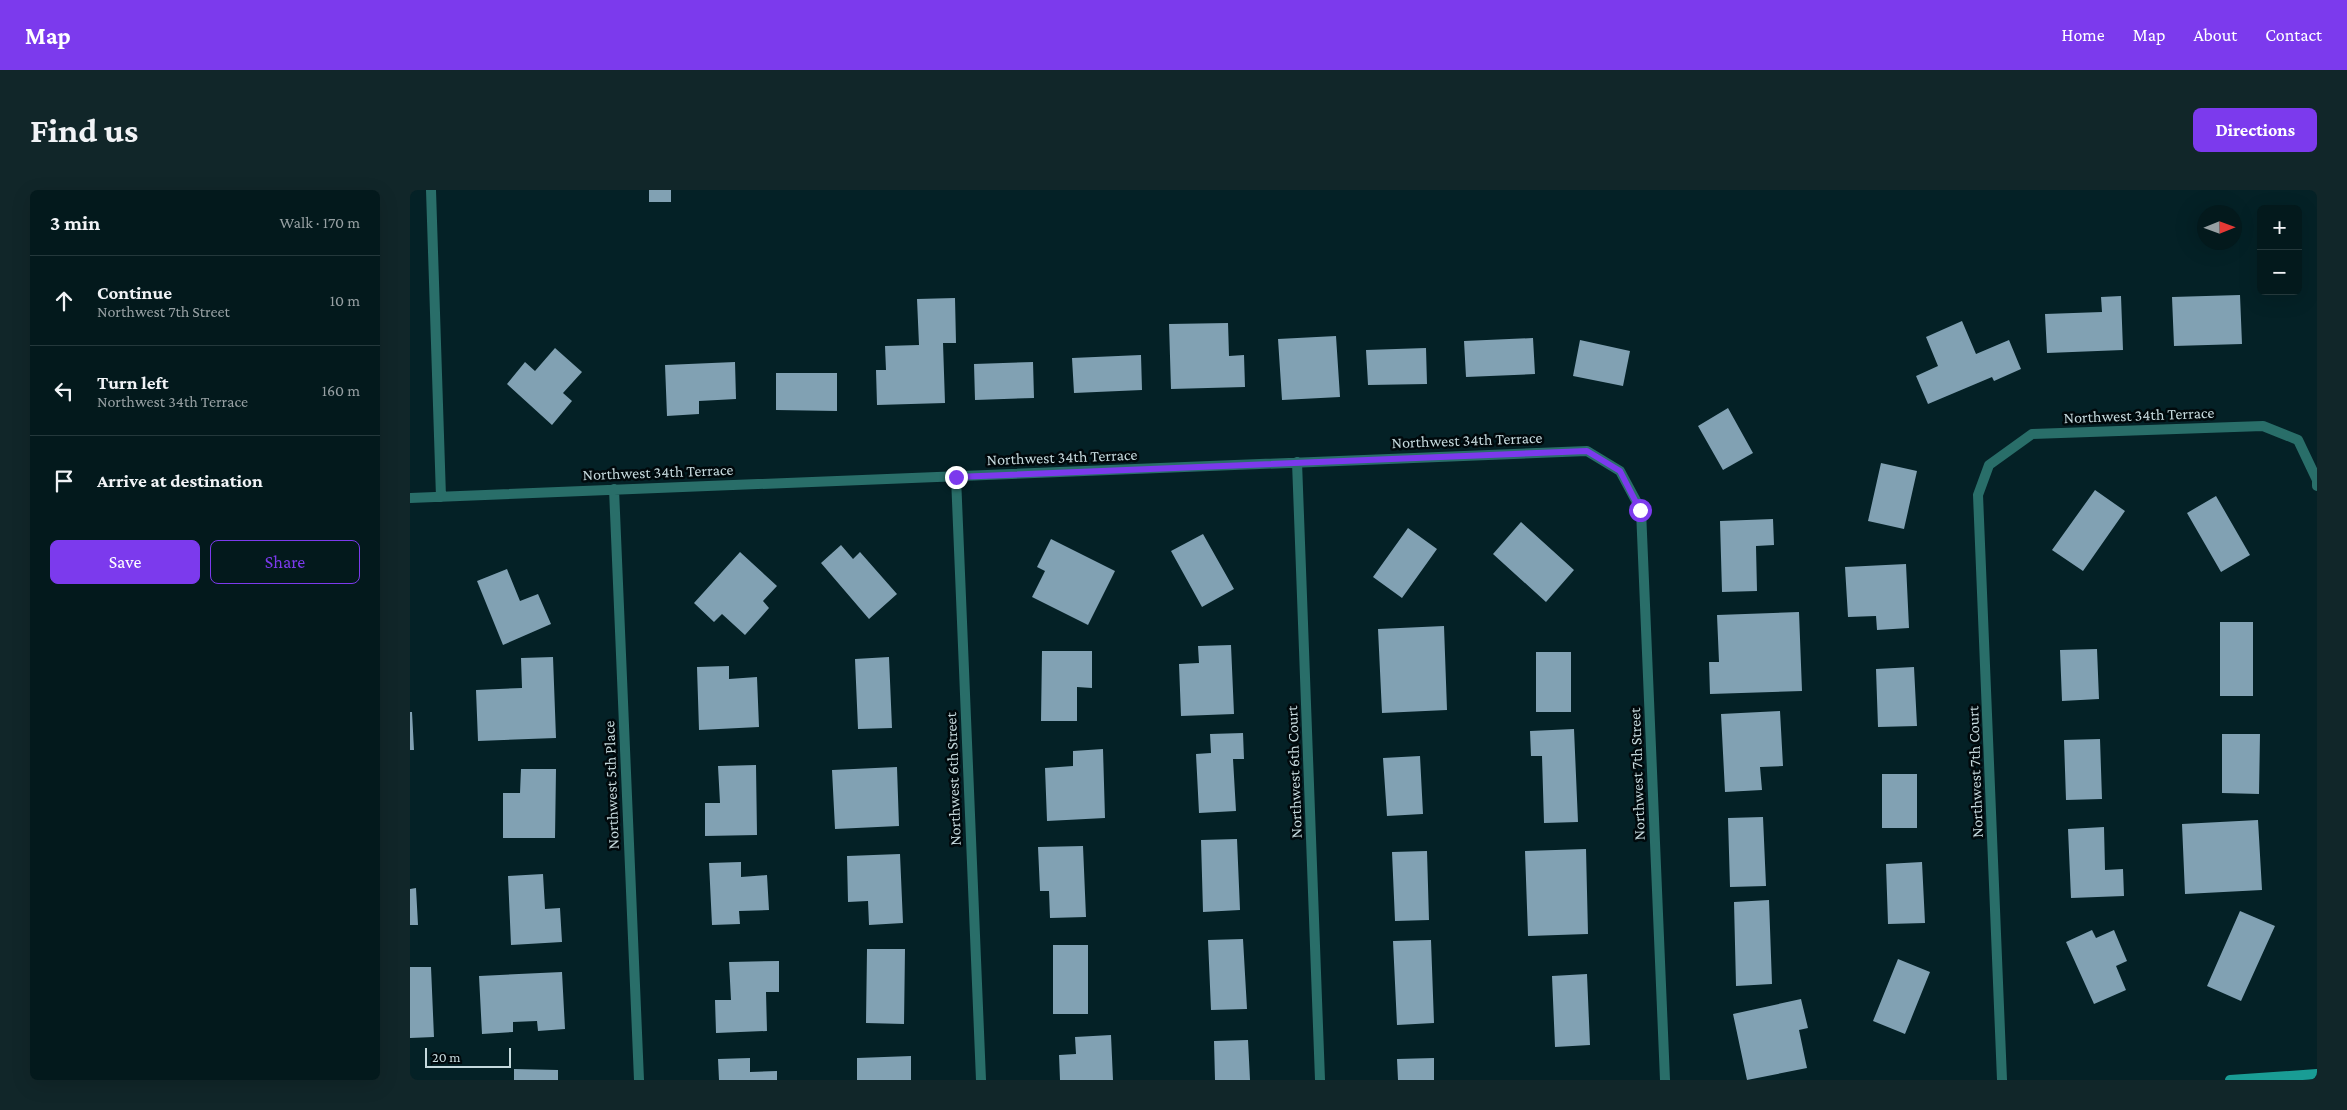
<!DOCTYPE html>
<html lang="en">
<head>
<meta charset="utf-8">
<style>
	:root { --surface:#03191c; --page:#112629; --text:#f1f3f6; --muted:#97a0a3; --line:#24383b; --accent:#7c3aed }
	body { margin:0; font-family:"Crimson Pro",serif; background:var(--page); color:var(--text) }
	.controls { position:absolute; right:15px; top:15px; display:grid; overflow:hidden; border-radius:8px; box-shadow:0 5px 20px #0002 }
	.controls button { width:45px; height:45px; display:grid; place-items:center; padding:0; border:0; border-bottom:1px solid var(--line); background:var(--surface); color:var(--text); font:25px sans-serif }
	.compass { position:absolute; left:1787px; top:15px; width:45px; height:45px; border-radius:50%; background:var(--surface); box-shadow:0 5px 20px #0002; rotate:89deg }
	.scale { position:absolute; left:15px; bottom:12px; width:86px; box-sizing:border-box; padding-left:5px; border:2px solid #c5d9dd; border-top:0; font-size:14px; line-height:18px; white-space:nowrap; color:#c5d9dd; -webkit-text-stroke:4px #00090c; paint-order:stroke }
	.stop { position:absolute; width:15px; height:15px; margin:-11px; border:4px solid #7c3aed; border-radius:50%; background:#fff }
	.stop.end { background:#7c3aed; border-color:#fff; box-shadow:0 1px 5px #0008 }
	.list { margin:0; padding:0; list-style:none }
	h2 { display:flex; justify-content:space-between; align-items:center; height:65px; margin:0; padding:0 20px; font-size:21px }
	h2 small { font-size:16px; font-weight:400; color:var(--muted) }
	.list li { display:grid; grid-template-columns:32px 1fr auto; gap:15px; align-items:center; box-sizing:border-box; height:90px; padding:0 20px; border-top:1px solid var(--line) }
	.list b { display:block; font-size:19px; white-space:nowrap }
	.list p { margin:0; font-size:16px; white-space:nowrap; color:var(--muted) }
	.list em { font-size:16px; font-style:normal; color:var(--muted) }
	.actions { display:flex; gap:10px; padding:15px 20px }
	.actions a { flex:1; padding:11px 0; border:1px solid var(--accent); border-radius:8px; text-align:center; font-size:18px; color:var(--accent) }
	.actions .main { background:var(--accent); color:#fff }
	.icon { flex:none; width:28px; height:28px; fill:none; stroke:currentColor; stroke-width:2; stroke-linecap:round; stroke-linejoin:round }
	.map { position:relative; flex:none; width:1907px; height:890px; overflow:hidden; border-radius:8px }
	header { display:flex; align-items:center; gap:30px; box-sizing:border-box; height:70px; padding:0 25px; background:var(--accent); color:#fff }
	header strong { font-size:24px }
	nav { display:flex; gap:28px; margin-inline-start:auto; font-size:18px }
	.intro { display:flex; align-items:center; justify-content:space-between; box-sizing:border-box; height:120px; padding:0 30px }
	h1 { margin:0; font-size:35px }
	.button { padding:12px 22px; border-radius:8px; background:var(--accent); color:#fff; font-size:18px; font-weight:700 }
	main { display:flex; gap:30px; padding:0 30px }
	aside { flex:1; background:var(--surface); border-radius:8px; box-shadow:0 5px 20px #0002 }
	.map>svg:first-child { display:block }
</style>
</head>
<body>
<header>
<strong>Map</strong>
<nav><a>Home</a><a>Map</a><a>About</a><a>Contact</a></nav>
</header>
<div class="intro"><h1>Find us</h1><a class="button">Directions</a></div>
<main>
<aside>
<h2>3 min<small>Walk · 170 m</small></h2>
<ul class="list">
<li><svg class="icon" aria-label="ahead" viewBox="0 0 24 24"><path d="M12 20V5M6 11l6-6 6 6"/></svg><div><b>Continue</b><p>Northwest 7th Street</p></div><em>10 m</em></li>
<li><svg class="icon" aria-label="left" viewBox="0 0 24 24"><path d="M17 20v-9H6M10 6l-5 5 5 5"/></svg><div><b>Turn left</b><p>Northwest 34th Terrace</p></div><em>160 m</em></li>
<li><svg class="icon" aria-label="arrive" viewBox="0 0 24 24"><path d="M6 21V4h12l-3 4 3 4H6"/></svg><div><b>Arrive at destination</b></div></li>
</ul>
<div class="actions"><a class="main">Save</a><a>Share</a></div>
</aside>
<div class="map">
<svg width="1907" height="890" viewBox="0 0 1907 890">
	<rect width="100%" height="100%" fill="#042126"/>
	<!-- building -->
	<path fill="#81a1b3" d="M239,0H261V12H239Z
		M1830,105L1832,154L1764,156L1762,107Z
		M1711,106L1713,160L1637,163L1635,124L1692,122L1691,107Z
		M545,108L546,153H533L535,213L467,215L466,180H476L475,156L509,155L507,109Z
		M1552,131L1566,164L1599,150L1611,179L1584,191L1582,187L1518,214L1506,186L1528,176L1516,147Z
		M818,133L819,166L834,165L835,197L761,199L759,134Z
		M926,146L930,207L872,210L868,149Z
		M1123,148L1125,184L1056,187L1054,151Z
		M1170,150L1220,161L1213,196L1163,186Z
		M145,158L172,182L153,203L162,211L142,235L97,194L115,172L125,181Z
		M1016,158L1017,194L958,195L956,160Z
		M731,165L732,200L664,203L662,168Z
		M325,172L326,209L289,211V224L257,226L255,175Z
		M623,172L624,208L565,210L564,174Z
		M366,183H427V221L366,220Z
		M1318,218L1343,263L1313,280L1288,236Z
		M1471,273L1507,281L1494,339L1458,331Z
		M1685,300L1715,321L1673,381L1642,360Z
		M1806,306L1840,365L1811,382L1777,323Z
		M1363,329L1364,355L1346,356L1347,401L1312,402L1310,331Z
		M1111,332L1164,380L1136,412L1083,364Z
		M998,338L1027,359L992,408L963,387Z
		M793,344L824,399L792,417L761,361Z
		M641,349L705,381L678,435L622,407L635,381L627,377Z
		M431,355L443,369L450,362L487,404L459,429L411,373Z
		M330,362L367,396L353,411L359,418L335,445L312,424L304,432L284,413Z
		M1496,374L1499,438L1467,440L1466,426L1438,427L1435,377Z
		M97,379L110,411L128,404L141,434L93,455L67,391Z
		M1389,422L1392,501L1300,504L1299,472H1309L1307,425Z
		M1810,432H1843V506H1810Z
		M1034,436L1037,520L972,523L968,439Z
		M821,455L824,524L771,526L769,474L789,473L788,456Z
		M1687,459L1689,509L1652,511L1650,460Z
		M632,461H682V498L667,497V531H631Z
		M1126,462H1161V522H1126Z
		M143,467L146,548L68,551L66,500L112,498L111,468Z
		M479,467L482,538L448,539L445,469Z
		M319,476V489L347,487L349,537L289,540L287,477Z
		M1504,477L1507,536L1468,537L1466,479Z
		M1370,521L1373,576L1350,577L1352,600L1315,602L1311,524Z
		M0,522H2L4,560H0Z
		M1164,539L1168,632L1134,633L1132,566H1121L1120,541Z
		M833,543L834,569H823L826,621L789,623L786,564L801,563L800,544Z
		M1812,544H1850L1849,604L1812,603Z
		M1690,549L1692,609L1656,610L1654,550Z
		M693,559L695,628L637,631L635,578L663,576V561Z
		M1010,566L1013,624L977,626L973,568Z
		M346,575L347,645L295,646V613H310L308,576Z
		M487,577L489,636L425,639L422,580Z
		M111,579H146L145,648H93V603H110Z
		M1472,584H1507V638H1472Z
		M1353,627L1356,696L1320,697L1318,628Z
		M1848,630L1852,700L1775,704L1772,634Z
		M1694,637L1695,680L1713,679L1714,706L1661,708L1658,639Z
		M827,649L830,720L793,722L791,650Z
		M673,656L676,727L640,728L639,701H630L628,657Z
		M1176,659L1178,744L1118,746L1115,661Z
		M1017,661L1019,730L985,731L982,662Z
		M490,664L493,733L459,735L458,711L438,712L437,666Z
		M331,672V687L357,685L359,720L329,721L330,734L302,735L299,673Z
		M1512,672L1515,733L1478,734L1476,674Z
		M133,684L135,719L150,718L152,752L101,755L98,686Z
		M6,698L8,735H0V699Z
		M1359,710L1362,794L1326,796L1324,712Z
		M1830,721L1865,736L1831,811L1797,796Z
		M1682,740L1686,748L1704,740L1717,771L1706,776L1716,800L1684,814L1656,752Z
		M833,749L837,819L801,820L798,750Z
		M1021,750L1024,833L987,835L983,751Z
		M643,755H678V824H643Z
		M457,759H495L494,834L456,833Z
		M1488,769L1520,782L1495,844L1463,831Z
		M369,771V802H356L357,841L306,843L305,810H321L319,772Z
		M0,777H21L24,847L0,848Z
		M152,782L155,839L128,841L127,831L103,832V842L72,844L69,786Z
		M1177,784L1180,855L1145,857L1142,786Z
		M1391,809L1398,838L1389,840L1397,878L1337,890L1323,824Z
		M701,845L703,890H650L649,865L666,864L665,847Z
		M838,850L840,890H805L804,851Z
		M501,866V890H447V868Z
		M340,868V882L367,881V890H309L308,869Z
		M1024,868V890H988L987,869Z
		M104,879L148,880V890H104Z"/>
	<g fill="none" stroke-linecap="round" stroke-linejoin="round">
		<!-- street -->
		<path stroke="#296e69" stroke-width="10" d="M21,0L31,307
			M887,272L910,890
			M546,287L571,890
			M204,299L229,890
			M0,308L1177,261L1210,281L1231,320L1255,890
			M1592,890L1568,305L1579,275L1622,244L1853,236L1888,250L1907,290V296"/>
		<!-- secondary -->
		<path stroke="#199d95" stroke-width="10" d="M1820,890L1907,884"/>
	</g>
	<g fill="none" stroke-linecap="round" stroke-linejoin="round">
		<!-- route -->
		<path stroke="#7c3aed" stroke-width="6" d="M546,287L1177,261L1210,281L1230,320"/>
	</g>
	<g text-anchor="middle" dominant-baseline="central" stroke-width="5" stroke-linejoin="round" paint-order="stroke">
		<!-- street labels -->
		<g font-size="16" fill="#c5d9dd" stroke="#00090c">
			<text transform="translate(1729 225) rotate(-2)">Northwest 34th Terrace</text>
			<text transform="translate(1057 250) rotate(-2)">Northwest 34th Terrace</text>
			<text transform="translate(652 267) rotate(-2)">Northwest 34th Terrace</text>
			<text transform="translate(248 282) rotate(-2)">Northwest 34th Terrace</text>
			<text transform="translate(884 582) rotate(-92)">Northwest 6th Court</text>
			<text transform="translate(1565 582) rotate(-92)">Northwest 7th Court</text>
			<text transform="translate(1227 584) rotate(-92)">Northwest 7th Street</text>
			<text transform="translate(543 589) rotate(-92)">Northwest 6th Street</text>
			<text transform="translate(201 595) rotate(-92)">Northwest 5th Place</text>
		</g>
	</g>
</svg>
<div class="controls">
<button>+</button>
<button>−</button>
</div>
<svg class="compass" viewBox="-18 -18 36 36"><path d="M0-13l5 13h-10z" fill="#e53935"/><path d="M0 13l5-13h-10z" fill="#97a0a3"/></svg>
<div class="scale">20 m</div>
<div class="stop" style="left:1230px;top:320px"></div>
<div class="stop end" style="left:546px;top:287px"></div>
</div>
</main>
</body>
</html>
